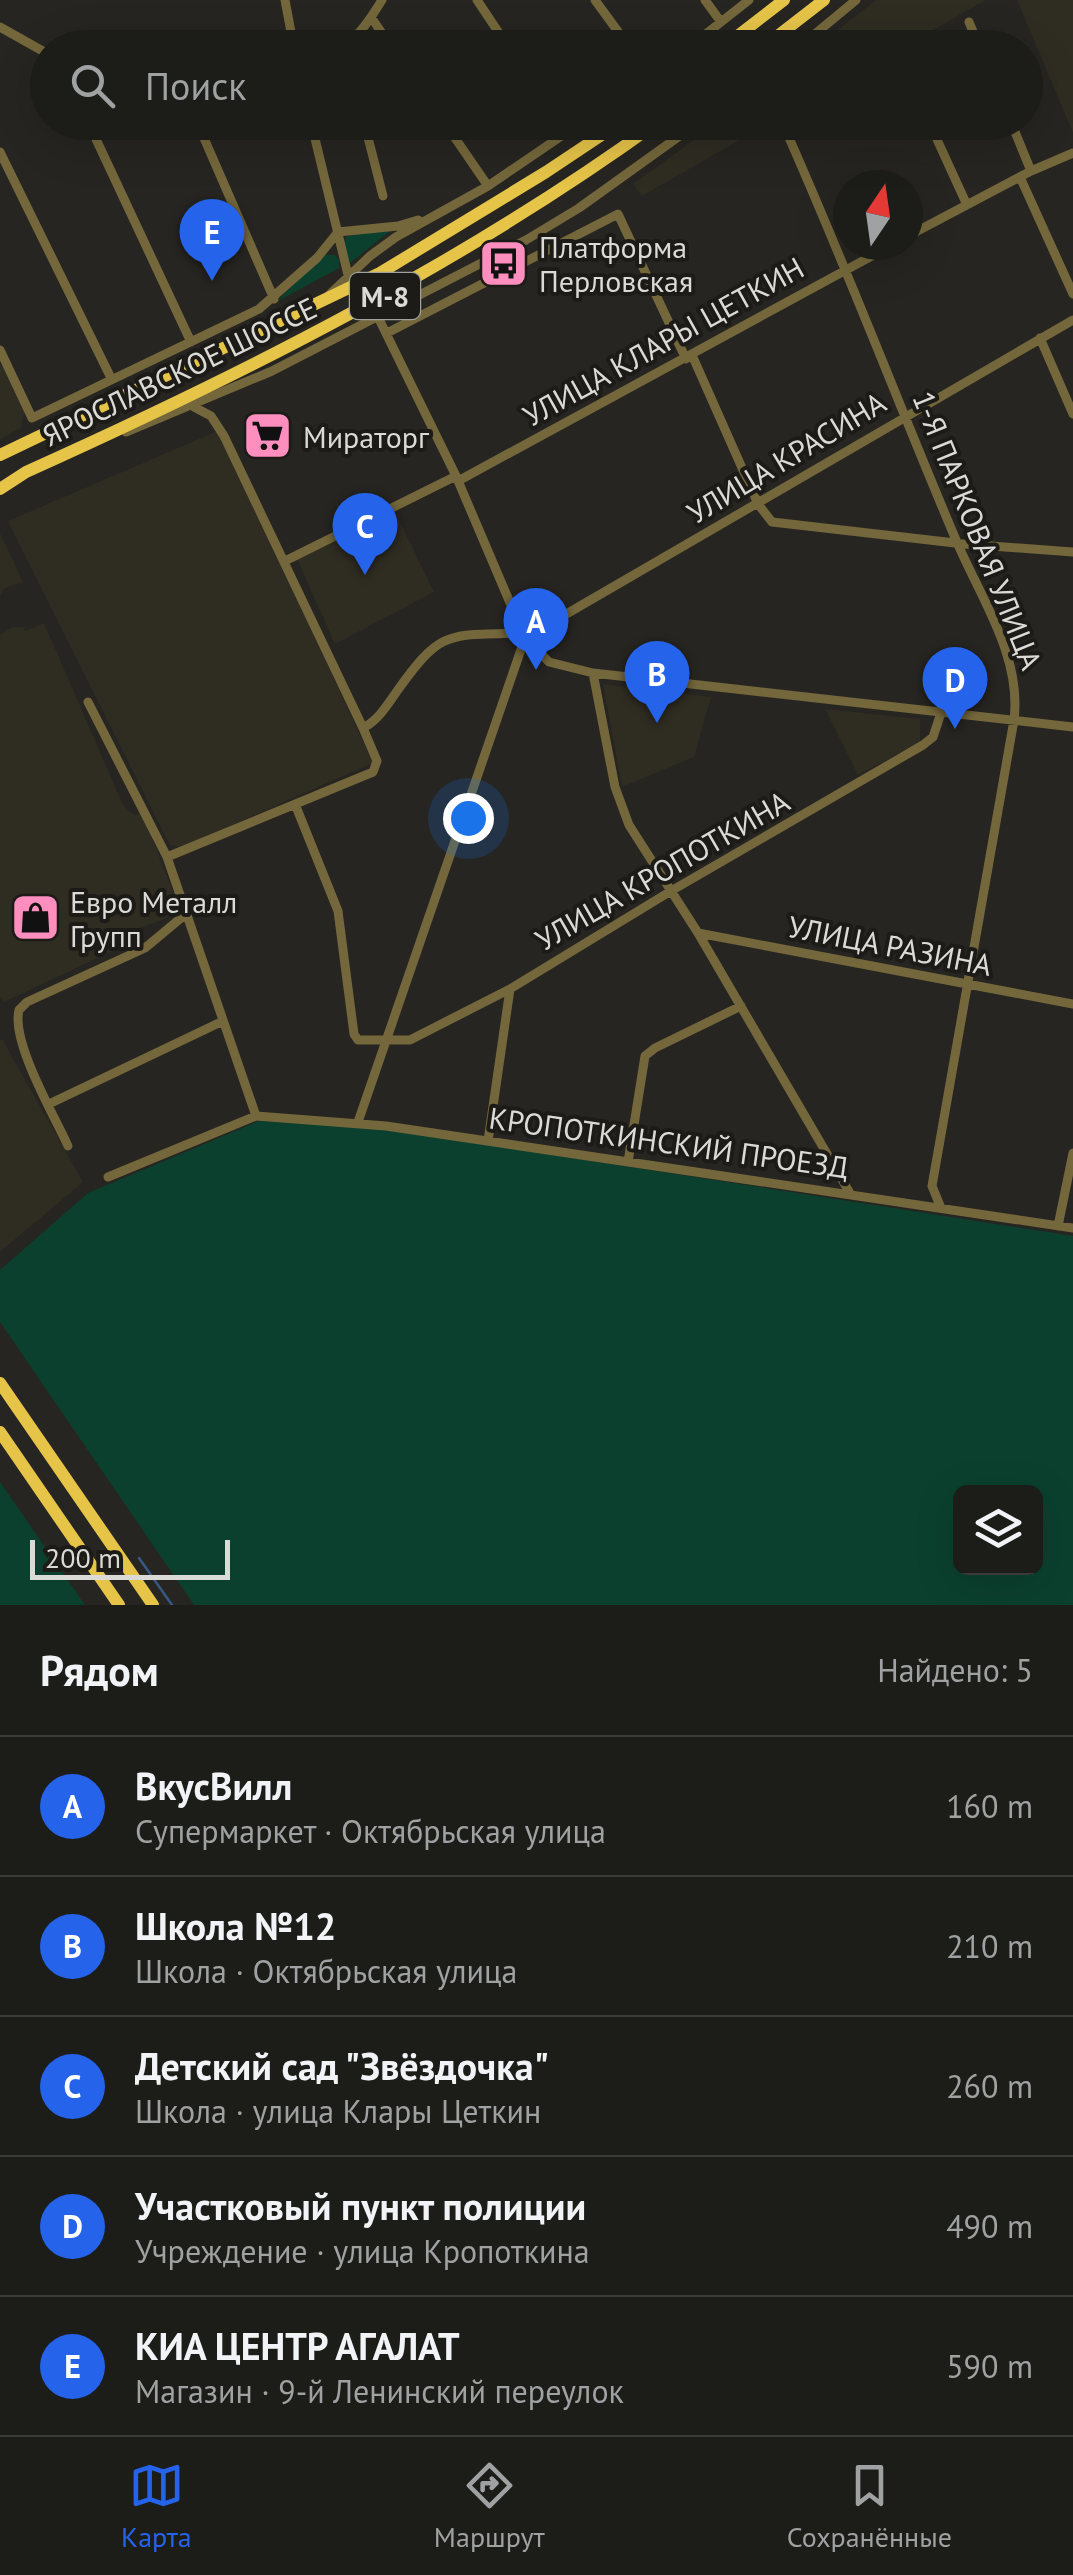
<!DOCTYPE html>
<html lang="ru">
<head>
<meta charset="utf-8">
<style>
	:root { --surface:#1c1c19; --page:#292926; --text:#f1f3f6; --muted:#a0a1a2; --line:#3a3a38; --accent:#2563eb }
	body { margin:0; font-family:"PT Sans",sans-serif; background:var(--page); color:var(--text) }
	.controls { position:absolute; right:30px; bottom:30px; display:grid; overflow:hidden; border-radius:15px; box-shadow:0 10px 40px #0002 }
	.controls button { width:90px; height:90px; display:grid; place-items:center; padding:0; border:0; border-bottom:2px solid var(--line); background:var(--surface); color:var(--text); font:50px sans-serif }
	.compass { position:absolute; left:833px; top:170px; width:90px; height:90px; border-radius:50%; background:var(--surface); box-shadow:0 10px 40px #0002; rotate:13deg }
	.scale { position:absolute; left:30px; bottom:25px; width:200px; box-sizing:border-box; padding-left:10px; border:5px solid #dadad7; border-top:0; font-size:28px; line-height:35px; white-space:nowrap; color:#dadad7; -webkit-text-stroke:8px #1c1b17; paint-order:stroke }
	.you { position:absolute; left:468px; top:818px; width:35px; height:35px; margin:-25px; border:8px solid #fff; border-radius:50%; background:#1a73e8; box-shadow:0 0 0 15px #1a73e833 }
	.badge { display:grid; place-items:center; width:65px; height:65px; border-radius:50%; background:var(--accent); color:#fff; font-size:32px; font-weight:700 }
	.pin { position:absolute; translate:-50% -82px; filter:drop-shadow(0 2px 5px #0008) }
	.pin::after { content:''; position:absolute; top:52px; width:35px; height:30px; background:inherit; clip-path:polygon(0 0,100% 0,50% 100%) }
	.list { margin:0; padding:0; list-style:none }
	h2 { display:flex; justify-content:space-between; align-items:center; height:130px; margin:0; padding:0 40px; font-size:42px }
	h2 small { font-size:32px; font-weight:400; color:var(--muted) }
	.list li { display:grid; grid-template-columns:65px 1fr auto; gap:30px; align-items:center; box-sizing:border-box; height:140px; padding:0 40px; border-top:2px solid var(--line) }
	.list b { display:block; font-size:38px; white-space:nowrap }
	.list p { margin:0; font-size:32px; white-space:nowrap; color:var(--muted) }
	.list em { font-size:32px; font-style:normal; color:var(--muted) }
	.icon { flex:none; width:55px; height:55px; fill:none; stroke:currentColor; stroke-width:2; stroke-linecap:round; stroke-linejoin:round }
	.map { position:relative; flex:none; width:1073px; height:1605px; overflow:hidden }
	.search { position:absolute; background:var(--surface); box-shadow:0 10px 40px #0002; left:30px; right:30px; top:30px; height:110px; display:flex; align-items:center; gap:25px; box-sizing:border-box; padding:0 35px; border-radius:55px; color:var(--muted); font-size:38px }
	.sheet { height:830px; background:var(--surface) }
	nav { display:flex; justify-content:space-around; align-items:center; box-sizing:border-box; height:140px; border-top:2px solid var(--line); background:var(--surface); font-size:28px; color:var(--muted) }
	nav a { display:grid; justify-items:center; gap:5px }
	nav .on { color:var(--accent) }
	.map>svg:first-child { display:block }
</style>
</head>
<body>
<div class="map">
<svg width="1073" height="1605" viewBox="0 0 1073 1605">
	<rect width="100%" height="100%" fill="#262521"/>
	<!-- built -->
	<path fill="#2f2c22" d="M876,0H986L903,47H816Z
		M1017,0H1073V133Z
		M719,122L769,123L642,196L633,184Z
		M5,363L25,407L21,428L0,439V365Z
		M220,430L373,763L182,847L170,845L8,521Z
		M396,514L434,592L335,644L297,559Z
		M0,533L23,582L5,588L0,596Z
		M44,623L123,805L135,816L142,812L181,912L133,931L136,940L4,1002L0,997V635L13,627H23L25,631Z
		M603,684L711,697L694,757L622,787Z
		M825,709L920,719V742L858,775Z
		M2,1039L83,1182L0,1252V1040Z"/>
	<!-- green -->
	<path fill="#0b402e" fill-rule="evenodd" d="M394,228L350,263L343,242L347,236Z
		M324,255H335L339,260V268L276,302Z
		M259,1121L386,1129L1073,1236V1605H194L0,1322V1270L88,1193ZM960,1492H1036V1568H960Z
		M0,1482L85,1605H0Z"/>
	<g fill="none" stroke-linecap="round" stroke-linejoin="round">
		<!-- stream -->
		<path stroke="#365884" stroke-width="2.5" d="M139,1558L172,1605"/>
		<!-- minor -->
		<path stroke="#74673b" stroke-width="9" d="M285,0L294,48
			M477,0L509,48
			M595,0L630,48
			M705,0L721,22
			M371,17L392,48
			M969,22L980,48
			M0,27L48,54
			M287,48C347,42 347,57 382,0
			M688,48L749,0
			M798,48L856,0
			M88,122L191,342
			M197,122L274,299
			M311,122L348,275
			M364,122L383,196
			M444,122L488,186
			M782,122C844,260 897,401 956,540C980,597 1022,656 1014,720L932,1186L941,1208
			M929,122L967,205
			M1011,122L1031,171
			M0,152L111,378
			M1020,177L1073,294
			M338,232L398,226L418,220
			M908,236L1031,171L1073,153
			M329,295L370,256L396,237L488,186L582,122
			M378,317L456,476L525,638L549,662L593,673L1073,727
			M387,333L618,214L686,359
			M1040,338L1073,414
			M0,350L32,418L259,309L317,258L338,232
			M692,355L758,504L772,522L964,544L1073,552
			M194,407L211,416L224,436L363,728
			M126,432L272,371L526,240L579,208L699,122
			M458,481L892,245
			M285,561L456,476
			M525,638L1073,320
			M593,673L615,787L629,825L698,933L851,1195
			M88,702L167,857L256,1116
			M295,804L338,911L354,1034L358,1040H410L510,989L671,891L923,745L933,737L942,710
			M167,857L373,772L377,761L363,728C378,720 386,707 395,694C441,629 446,635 523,633
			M698,933L1073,1004
			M49,1104L223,1021
			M358,1122L525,638
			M488,1141L510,989
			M68,1146C54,1115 11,1042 19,1010L27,1002L145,948L187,913
			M628,1162L645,1056L655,1048L741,1006
			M108,1177L256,1116L386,1126L1073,1228
			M1058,1226L1073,1153"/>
		<!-- highway -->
		<path stroke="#e5c448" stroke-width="12" d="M722,48L784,0
			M762,48L824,0
			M0,455L380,273L546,172L621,122
			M0,489L26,472C246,373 462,264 658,122
			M0,1383L153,1605
			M0,1432L119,1605"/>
	</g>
	<!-- icons -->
	<defs>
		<symbol id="bus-square" viewBox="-11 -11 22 22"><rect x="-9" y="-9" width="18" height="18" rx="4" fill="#fd8ebe" stroke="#1c1b17"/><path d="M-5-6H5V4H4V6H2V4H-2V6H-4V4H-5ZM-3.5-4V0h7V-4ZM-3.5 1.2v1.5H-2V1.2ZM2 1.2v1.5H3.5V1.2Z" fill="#111"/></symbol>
		<symbol id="supermarket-square" viewBox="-11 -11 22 22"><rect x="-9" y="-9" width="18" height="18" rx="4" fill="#fd8ebe" stroke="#1c1b17"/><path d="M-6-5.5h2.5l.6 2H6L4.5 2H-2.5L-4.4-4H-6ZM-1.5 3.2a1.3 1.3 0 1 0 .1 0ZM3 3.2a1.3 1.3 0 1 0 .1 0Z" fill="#111"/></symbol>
		<symbol id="shop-square" viewBox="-11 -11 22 22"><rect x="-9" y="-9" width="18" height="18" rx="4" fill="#fd8ebe" stroke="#1c1b17"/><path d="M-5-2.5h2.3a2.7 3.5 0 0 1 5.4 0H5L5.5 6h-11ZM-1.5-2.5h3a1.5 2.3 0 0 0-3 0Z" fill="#111"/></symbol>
	</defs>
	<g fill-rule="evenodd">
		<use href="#bus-square" x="476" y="236" width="55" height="55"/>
		<use href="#supermarket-square" x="240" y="408" width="55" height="55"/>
		<use href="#shop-square" x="8" y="890" width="55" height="55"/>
	</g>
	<g text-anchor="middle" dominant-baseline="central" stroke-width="8" stroke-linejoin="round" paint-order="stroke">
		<!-- shield labels -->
		<rect fill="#1c1b17" stroke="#a1a19d" stroke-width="2.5" x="350" y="273" width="70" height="46" rx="8"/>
		<g font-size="28" font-weight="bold" fill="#dadad7">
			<text x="385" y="296">М-8</text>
		</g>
		<!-- poi labels -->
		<g font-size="30" fill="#dadad7" stroke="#1c1b17" text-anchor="start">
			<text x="539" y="246">Платформа<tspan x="539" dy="34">Перловская</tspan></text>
			<text x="303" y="436">Мираторг</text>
			<text x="70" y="901">Евро Металл<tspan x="70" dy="34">Групп</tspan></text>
		</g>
		<!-- street labels -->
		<g font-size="30" fill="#dadad7" stroke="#1c1b17">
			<text transform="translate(663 341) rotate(-29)">УЛИЦА КЛАРЫ ЦЕТКИН</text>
			<text transform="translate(179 371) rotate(-26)">ЯРОСЛАВСКОЕ ШОССЕ</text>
			<text transform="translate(786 457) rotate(-31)">УЛИЦА КРАСИНА</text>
			<text transform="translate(978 530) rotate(68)">1-Я ПАРКОВАЯ УЛИЦА</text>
			<text transform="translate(662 870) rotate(-30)">УЛИЦА КРОПОТКИНА</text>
			<text transform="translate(890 945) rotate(11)">УЛИЦА РАЗИНА</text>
			<text transform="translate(669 1142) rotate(8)">КРОПОТКИНСКИЙ ПРОЕЗД</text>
		</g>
	</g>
</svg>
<div class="controls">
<button><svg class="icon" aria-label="layers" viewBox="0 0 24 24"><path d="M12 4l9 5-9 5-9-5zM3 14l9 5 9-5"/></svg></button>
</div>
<svg class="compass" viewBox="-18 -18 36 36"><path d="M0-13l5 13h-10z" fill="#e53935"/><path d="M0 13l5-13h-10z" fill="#a0a1a2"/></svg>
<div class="scale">200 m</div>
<div class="you"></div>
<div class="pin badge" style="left:536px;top:670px">A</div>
<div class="pin badge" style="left:657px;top:723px">B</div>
<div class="pin badge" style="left:365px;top:575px">C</div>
<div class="pin badge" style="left:955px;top:729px">D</div>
<div class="pin badge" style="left:212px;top:281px">E</div>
<div class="search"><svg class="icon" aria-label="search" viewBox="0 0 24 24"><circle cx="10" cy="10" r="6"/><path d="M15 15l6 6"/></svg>Поиск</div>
</div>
<section class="sheet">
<h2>Рядом<small>Найдено: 5</small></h2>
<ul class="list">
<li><span class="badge">A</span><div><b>ВкусВилл</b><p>Супермаркет · Октябрьская улица</p></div><em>160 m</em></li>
<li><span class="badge">B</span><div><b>Школа №12</b><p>Школа · Октябрьская улица</p></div><em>210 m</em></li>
<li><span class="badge">C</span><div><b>Детский сад &quot;Звёздочка&quot;</b><p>Школа · улица Клары Цеткин</p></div><em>260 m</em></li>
<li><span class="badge">D</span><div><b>Участковый пункт полиции</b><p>Учреждение · улица Кропоткина</p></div><em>490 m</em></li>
<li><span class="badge">E</span><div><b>КИА ЦЕНТР АГАЛАТ</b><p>Магазин · 9-й Ленинский переулок</p></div><em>590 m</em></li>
</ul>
</section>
<nav>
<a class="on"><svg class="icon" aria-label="map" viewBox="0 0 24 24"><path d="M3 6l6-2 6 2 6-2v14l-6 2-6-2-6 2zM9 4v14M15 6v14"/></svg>Карта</a>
<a><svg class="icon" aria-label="directions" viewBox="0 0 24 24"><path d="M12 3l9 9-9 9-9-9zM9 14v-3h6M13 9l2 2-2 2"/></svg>Маршрут</a>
<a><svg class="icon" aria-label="saved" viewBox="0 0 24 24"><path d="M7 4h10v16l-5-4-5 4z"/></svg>Сохранённые</a>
</nav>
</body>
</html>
